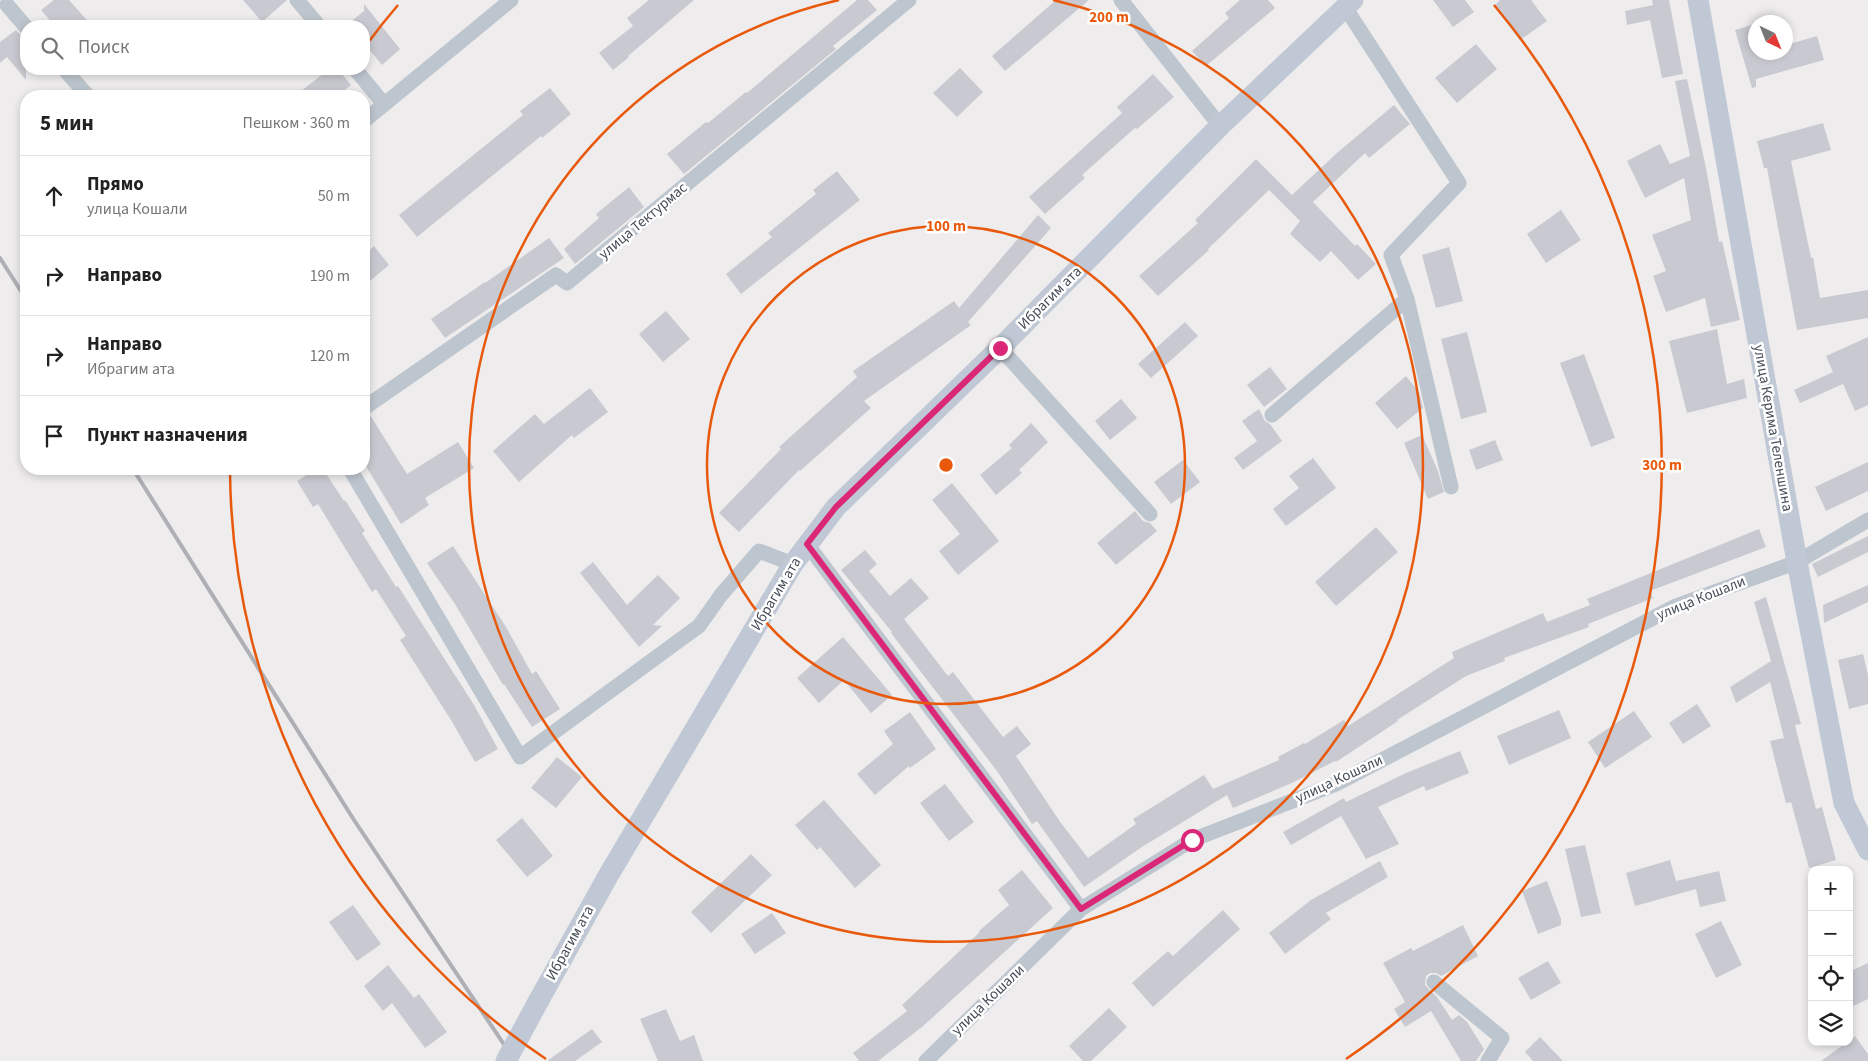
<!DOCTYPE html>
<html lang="ru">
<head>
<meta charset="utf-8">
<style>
	:root { --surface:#fff; --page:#f2f2f2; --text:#222; --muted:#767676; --line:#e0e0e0 }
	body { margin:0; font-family:"Source Sans 3",sans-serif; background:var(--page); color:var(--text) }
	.controls { position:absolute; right:15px; bottom:15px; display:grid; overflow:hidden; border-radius:10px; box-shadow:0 2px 8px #0003 }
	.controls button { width:45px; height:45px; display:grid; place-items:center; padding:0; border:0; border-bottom:1px solid var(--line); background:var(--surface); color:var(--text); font:25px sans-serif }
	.compass { position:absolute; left:1748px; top:15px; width:45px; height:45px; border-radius:50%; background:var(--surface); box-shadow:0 2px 8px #0003; rotate:137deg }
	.stop { position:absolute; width:15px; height:15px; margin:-11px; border:4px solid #db2777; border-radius:50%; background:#fff }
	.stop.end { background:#db2777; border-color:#fff; box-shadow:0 1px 5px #0008 }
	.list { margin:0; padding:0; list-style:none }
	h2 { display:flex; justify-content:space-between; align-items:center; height:65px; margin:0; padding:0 20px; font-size:21px }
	h2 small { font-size:16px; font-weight:400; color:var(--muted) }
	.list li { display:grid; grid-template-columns:32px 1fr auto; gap:15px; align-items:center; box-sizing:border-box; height:80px; padding:0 20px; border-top:1px solid var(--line) }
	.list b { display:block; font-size:19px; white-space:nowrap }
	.list p { margin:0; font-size:16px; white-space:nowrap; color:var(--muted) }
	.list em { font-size:16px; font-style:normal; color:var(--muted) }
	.icon { flex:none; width:28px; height:28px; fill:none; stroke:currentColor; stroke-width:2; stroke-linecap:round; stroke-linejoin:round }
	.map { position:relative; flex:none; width:1868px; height:1061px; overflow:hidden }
	.search { position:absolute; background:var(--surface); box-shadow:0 2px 8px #0003; left:20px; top:20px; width:350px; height:55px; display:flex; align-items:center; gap:12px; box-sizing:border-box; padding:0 18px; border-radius:20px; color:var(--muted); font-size:19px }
	.panel { position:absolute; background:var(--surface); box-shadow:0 2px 8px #0003; left:20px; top:90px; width:350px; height:385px; border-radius:20px }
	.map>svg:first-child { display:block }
</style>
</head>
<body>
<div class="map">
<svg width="1868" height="1061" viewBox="0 0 1868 1061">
	<rect width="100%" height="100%" fill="#eeecec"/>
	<!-- building -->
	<path fill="#c9cad1" d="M54,0H69L92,26H55L41,10Z
		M243,0H287L262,22Z
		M649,0H694L628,56L629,57L613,70L599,53L633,26L627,18Z
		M857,0H868L877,10L833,46L836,49L684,174L667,154L706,122L708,123L746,92L747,93Z
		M1056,0H1089L1005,71L992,56Z
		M1240,0H1268L1275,8L1206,66L1192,51L1229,18L1225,13Z
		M1433,0H1465L1474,12L1453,27Z
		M1500,0H1531L1547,21L1520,40L1494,6Z
		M1652,0H1669L1683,74L1662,78L1650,20L1627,25L1625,11L1653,5Z
		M364,4L400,49L382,65L364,43V26H345L364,11Z
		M1756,24V52H1786V45L1817,36L1824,60L1756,79V87L1752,88L1735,30Z
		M16,30L22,36H26V80L7,57L0,63V42Z
		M1476,44L1497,69L1457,103L1435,78Z
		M960,68L983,92L957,117L933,93Z
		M329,69H338L351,85L337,96H295Z
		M1153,74L1174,97L1137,129L1135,128L1082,175L1085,178L1045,214L1029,197L1122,113L1117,107Z
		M1687,79L1707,173L1719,242L1722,241L1740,320L1711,327L1705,298L1666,312L1653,276L1666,271L1652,235L1691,220L1684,178L1645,198L1627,161L1660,144L1670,164L1690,156L1675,81Z
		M550,88L571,114L542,138L541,136L417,237L399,215L523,115L520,111Z
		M1394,105L1410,124L1369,158L1365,153L1313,202L1355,246L1357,244L1376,264L1358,280L1331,251L1320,262L1290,234L1300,221L1269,190L1208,249L1209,250L1158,296L1139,276L1198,223L1195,220L1256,159L1292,195L1337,153Z
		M1823,123L1831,150L1791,161L1811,258L1813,257L1820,298L1868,290V318L1797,330L1767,168H1764L1757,141Z
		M837,171L860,200L741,294L726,274L772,237L768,233L816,194L813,190Z
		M629,187L644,207L575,264L564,249L599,218L596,214Z
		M1561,210L1581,240L1546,263L1527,234Z
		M1038,215L1051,228L968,322L971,325L864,401L871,408L800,471L799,470L739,532L719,513L781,449L779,447L857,377L853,371L954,301L959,308Z
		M549,238L564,258L445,338L431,319L485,282V283Z
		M374,246L389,265L364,286V255Z
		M1449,247L1463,301L1436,308L1422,255Z
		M666,311L690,339L663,362L639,334Z
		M1185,322L1198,336L1151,378L1138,364Z
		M1717,329L1727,384L1744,379L1747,398L1687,413L1669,341Z
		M1467,332L1487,412L1461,419L1441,339Z
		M1868,337V405L1855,411L1843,384L1800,403L1794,390L1833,372L1826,356Z
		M1584,354L1615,438L1591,447L1560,363Z
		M1270,367L1287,389L1264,407L1247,385Z
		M1406,376L1419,392L1423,408L1397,429L1375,403Z
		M590,388L608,412L574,438L572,435L519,482L493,451L535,414L544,424Z
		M1121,399L1137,418L1110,440L1095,421Z
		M1259,409L1265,421L1270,424L1282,441L1243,470L1234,458L1257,441L1242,421Z
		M370,415L407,474L458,442L474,468L425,498L429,505L401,524L364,463V417Z
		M1031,423L1048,442L1019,470L1022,473L996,495L980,475L1012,448L1009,445Z
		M1422,435L1438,471L1444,492L1428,499L1404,443Z
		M1495,440L1503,460L1476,470L1469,450Z
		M1313,458L1336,488L1286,526L1273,509L1299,488L1289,476Z
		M1183,460L1200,482L1171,504L1154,482Z
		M1868,462V491L1826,511L1815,487Z
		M316,469H323L344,501L345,500L365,531L362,533L396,587L398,586L474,705L498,749L475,762L451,720L400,640L406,636L376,589L372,592L318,504L313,507L297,481Z
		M952,483L999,541L958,575L939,551L960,534L932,500Z
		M1135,511L1143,521L1150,523L1157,531L1116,565L1097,543Z
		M1376,527L1398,552L1336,606L1315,582Z
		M1759,529L1766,547L1650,591L1653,598L1588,624L1589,627L1504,658L1505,661L1466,676L1397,720L1398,721L1336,762L1335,761L1292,783L1233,808L1227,795L1142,847L1084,887L1037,821L1032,824L997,771L891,633L892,632L841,570L865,550L877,564L869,571L890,596L911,578L929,598L904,619L948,676L953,672L1003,737L1017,726L1031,744L1016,756L1061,823L1088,858L1136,824L1133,819L1204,775L1213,789L1279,760L1278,757L1304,743L1305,744L1344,720L1348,726L1454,658L1452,652L1543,613L1547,622L1590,605L1587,599Z
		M1868,536V552L1818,577L1812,564Z
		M453,546L506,627L532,674L536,671L560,709L532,727L504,684L503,685L455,604L427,563Z
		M593,562L627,605L658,575L680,598L653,625L662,626L639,647L580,573Z
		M1868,585V602L1824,623L1823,605Z
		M1766,597L1801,724L1795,725L1816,809L1822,807L1836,860L1809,868L1791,802L1786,803L1770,741L1784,738L1770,682L1736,703L1730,687L1771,661L1754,602Z
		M843,637L892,695L871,713L844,680L819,703L797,678Z
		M1863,654L1868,675V704L1849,709L1838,660Z
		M1697,704L1711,726L1683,744L1669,723Z
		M1559,710L1571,738L1509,765L1497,736Z
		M1634,711L1652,737L1605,768L1588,742Z
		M910,712L936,749L910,768L909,766L875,795L857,774L893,744L884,731Z
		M1460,751L1469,773L1426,791L1424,786L1378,807L1399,844L1366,859L1341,816L1291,845L1283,832L1344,798L1346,802L1406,773Z
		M557,757L582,777L556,808L531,788Z
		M945,784L974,822L949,841L920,803Z
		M824,800L881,865L855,888L820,847L817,850L795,825Z
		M522,818L553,856L527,877L496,840Z
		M1585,845L1601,913L1581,917L1565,849Z
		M751,854L772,875L711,933L691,912Z
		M1670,860L1676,881L1719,871L1726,901L1700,907L1696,889L1635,906L1626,873Z
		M1380,861L1388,877L1326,913L1331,919L1285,954L1269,933L1311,900Z
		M1022,870L1053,908L922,1027L878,1061H859L853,1053L907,1011L902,1005L980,932L979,931L1009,905L998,890Z
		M1547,881L1561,919V925L1538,934L1522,891Z
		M353,905L381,944L357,961L329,922Z
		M1223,910L1240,929L1153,1007L1132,983L1168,951L1173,956Z
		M772,913L786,933L755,954L741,934Z
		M1721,921L1742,965L1716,978L1695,934Z
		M1463,925L1478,956L1441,976L1436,973H1430L1426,976L1425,985L1437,997L1452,1020L1459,1015L1467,1022L1484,1049L1476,1061H1461L1431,1011L1405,1027L1394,1009L1405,1002L1383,963L1411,948L1413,951Z
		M1548,961L1561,983L1531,1000L1518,978Z
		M1868,963V999L1849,1008V972Z
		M388,965L414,998L419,994L447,1032L425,1048L392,1003L383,1011L364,986Z
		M1109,1008L1127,1027L1091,1061H1083L1069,1046Z
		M666,1009L680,1041L694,1035L703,1061H658L640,1019Z
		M592,1029L602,1042L575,1061H547Z
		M1855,1036L1868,1054V1061H1821L1847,1042H1849Z
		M1540,1037L1563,1061H1533L1525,1052Z"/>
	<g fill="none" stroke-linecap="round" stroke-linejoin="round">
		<!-- street -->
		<path stroke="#bdc5ce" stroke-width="15" d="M297,0L319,26
			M1121,0L1220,126
			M7,5L26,27
			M64,69L88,96
			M355,69L384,104
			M364,121L511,0
			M1407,299L1451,487
			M1000,348L1150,514
			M364,408L556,275L567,283L909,0
			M1272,415L1407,299L1391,255L1459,183L1345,7
			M350,469L520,757L699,626L721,595L759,551L793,564
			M807,544L1081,909
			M1434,982L1502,1038L1488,1061
			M926,1061L1081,909L1192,840L1336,784L1676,606L1797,562L1868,520"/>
		<!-- secondary -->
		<path stroke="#bfc8d4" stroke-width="21" d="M1698,0L1797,562L1844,803L1868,850
			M539,1000L608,876L793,564L836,507L1000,348L1220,126L1353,0"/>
		<!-- rail -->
		<path stroke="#aeb0b6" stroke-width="4" d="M0,258L26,299
			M133,469L354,820L515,1061"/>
		<!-- secondary-bridge -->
		<path stroke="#bfc8d4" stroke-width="21" d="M506,1061L539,1000"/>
	</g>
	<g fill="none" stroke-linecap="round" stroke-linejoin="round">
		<!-- route -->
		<path stroke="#db2777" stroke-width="6" d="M1000,348L836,507L807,544L1081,909L1192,840"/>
	</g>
	<!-- distance rings -->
	<g fill="none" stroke="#e8590c" stroke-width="2.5">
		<circle cx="946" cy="465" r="239"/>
		<path d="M1053 0A477 477 0 1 1 839 0"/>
		<path d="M546 1059A716 716 0 0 1 230 471M367 44A716 716 0 0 1 398 5M1494 5A716 716 0 0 1 1346 1059"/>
	</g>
	<g text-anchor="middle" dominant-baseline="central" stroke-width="5" stroke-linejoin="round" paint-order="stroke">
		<!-- street labels -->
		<g font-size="15" fill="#454e58" stroke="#fff">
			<text transform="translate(643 221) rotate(-40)">улица Тектурмас</text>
			<text transform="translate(1050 298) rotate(-45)">Ибрагим ата</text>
			<text transform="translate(1773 428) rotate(80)">улица Керима Теленшина</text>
			<text transform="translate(776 594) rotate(-59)">Ибрагим ата</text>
			<text transform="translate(1701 598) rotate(-22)">улица Кошали</text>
			<text transform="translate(1339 779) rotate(-25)">улица Кошали</text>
			<text transform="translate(570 943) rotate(-61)">Ибрагим ата</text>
			<text transform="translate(988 1000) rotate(-44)">улица Кошали</text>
		</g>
	</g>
	<circle cx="946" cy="465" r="8" fill="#e8590c" stroke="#fff" stroke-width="2.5"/>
	<g font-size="15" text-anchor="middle" font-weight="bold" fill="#e8590c" stroke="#fff" stroke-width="5" stroke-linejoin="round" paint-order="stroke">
		<text x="1109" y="22">200 m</text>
		<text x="946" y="231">100 m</text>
		<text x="1662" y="470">300 m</text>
	</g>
</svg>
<div class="controls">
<button>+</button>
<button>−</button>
<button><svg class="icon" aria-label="locate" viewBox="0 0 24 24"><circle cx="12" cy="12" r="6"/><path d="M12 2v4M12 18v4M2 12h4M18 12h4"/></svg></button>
<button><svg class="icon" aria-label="layers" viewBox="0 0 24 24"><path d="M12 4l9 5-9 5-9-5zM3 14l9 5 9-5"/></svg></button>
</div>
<svg class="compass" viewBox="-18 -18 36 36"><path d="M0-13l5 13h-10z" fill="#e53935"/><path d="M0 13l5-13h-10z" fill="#767676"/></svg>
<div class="stop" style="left:1192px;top:840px"></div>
<div class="stop end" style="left:1000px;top:348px"></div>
<div class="search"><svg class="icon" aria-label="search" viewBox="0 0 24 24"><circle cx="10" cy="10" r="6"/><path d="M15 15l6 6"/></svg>Поиск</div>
<section class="panel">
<h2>5 мин<small>Пешком · 360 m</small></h2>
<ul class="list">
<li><svg class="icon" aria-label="ahead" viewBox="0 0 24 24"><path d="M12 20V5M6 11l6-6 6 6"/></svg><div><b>Прямо</b><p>улица Кошали</p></div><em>50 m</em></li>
<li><svg class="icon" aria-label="right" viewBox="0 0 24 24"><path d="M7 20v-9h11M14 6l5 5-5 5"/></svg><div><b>Направо</b></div><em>190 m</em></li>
<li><svg class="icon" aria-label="right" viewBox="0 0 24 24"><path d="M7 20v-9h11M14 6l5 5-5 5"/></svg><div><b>Направо</b><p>Ибрагим ата</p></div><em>120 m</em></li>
<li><svg class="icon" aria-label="arrive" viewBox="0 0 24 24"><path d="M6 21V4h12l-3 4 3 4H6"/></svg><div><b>Пункт назначения</b></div></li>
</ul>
</section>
</div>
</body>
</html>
